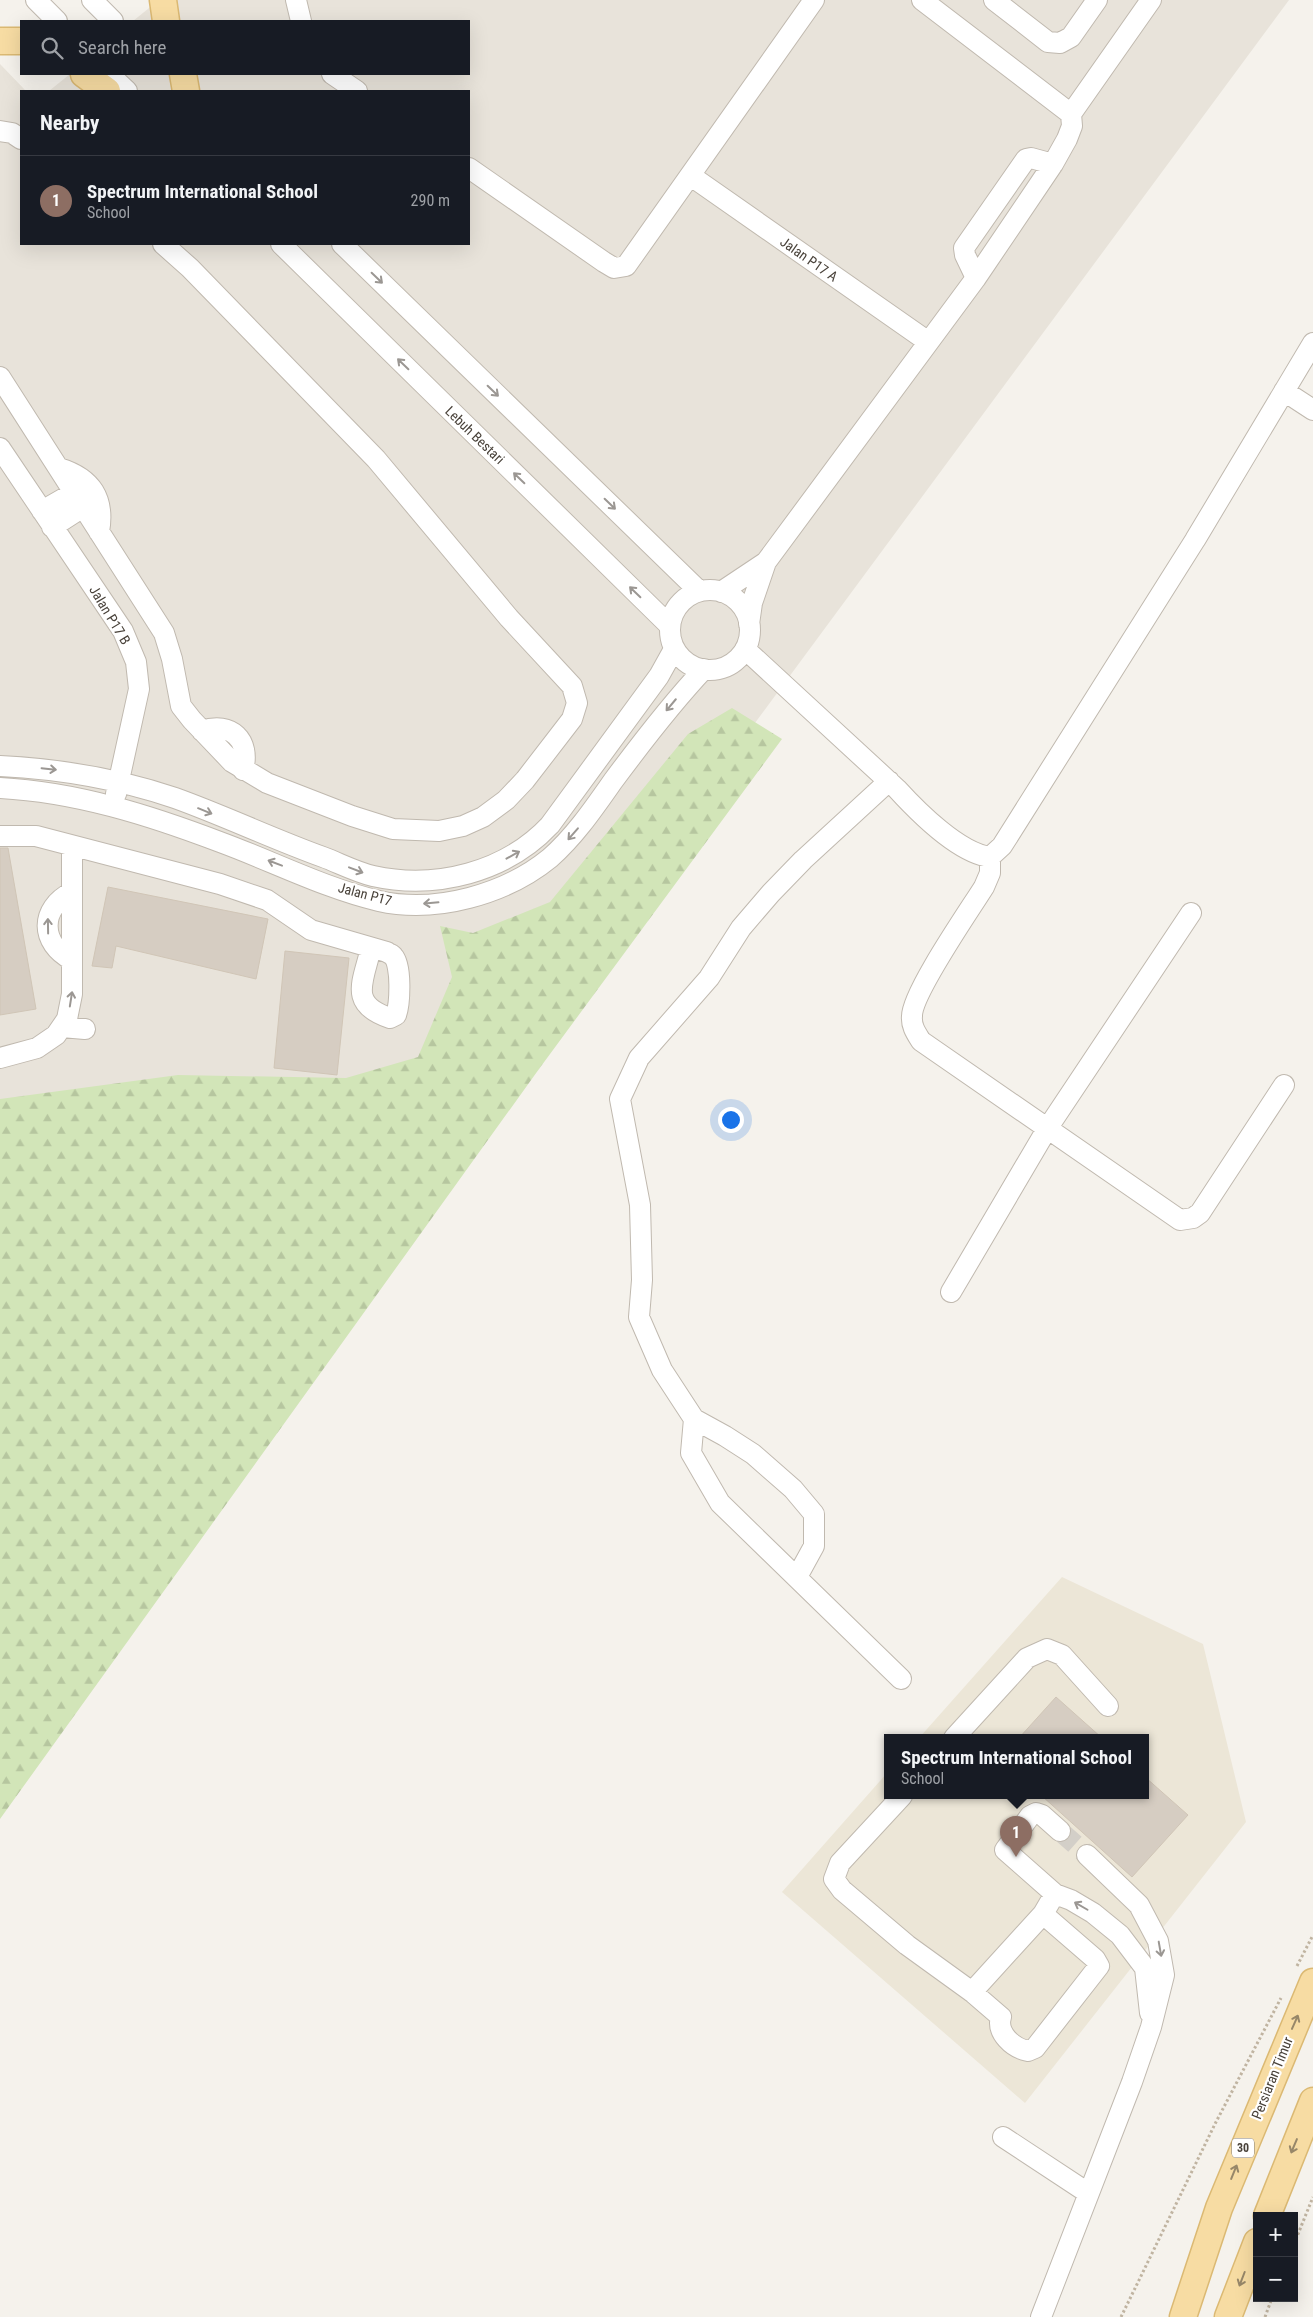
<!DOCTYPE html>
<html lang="en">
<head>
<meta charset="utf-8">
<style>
	:root { --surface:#171b24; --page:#20242c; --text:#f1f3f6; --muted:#9ea1a6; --line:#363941; --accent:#e9442e }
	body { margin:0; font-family:"Roboto Condensed",sans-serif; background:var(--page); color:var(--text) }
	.controls { position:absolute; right:15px; bottom:15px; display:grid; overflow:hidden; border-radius:0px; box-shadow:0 5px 20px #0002 }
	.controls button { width:45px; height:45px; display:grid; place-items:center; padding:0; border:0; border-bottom:1px solid var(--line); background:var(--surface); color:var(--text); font:25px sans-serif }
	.you { position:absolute; left:730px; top:1119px; width:18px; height:18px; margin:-12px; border:4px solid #fff; border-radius:50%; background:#1a73e8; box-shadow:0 0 0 8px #1a73e833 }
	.badge { display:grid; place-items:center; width:32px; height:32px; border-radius:50%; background:var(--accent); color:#fff; font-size:16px; font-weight:700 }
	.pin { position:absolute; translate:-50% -41px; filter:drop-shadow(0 1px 2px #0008) }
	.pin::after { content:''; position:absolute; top:26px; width:18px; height:15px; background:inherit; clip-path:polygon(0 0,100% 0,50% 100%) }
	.popup { position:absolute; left:884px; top:1734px; width:265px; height:65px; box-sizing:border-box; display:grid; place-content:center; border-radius:0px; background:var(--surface); filter:drop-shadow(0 1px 4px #0005); font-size:16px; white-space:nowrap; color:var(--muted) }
	.popup b { font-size:19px; color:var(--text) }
	.popup::after { content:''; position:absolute; left:50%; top:100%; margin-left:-10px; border:10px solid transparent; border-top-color:var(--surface) }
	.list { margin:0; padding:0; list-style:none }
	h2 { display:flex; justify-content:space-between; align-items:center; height:65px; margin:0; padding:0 20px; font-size:21px }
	h2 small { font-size:16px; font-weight:400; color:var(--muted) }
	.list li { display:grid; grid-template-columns:32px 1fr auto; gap:15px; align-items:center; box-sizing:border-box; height:90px; padding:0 20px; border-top:1px solid var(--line) }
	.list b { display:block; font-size:19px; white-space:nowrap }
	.list p { margin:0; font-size:16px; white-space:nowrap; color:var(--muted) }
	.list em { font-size:16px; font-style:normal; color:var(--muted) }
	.icon { flex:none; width:28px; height:28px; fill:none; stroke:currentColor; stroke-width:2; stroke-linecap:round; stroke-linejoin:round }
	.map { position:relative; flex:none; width:1313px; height:2317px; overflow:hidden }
	.search { position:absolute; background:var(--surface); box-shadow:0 5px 20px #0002; left:20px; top:20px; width:450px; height:55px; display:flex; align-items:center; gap:12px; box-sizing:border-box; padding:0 18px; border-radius:0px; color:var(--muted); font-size:19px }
	.panel { position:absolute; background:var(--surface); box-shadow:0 5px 20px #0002; left:20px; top:90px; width:450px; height:155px; border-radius:0px }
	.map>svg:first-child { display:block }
</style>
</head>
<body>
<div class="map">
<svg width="1313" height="2317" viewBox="0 0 1313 2317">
	<defs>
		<pattern id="forest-firs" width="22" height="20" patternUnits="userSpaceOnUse" patternTransform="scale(1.25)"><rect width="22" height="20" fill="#d2e5b8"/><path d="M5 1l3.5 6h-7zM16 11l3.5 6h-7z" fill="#b6c69f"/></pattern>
	</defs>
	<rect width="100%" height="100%" fill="#f5f2ec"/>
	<!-- residential -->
	<path fill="#e8e3da" d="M159,0H1289L0,1745V64L26,91H21V244H469V91H49L70,74H469V21H133Z"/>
	<!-- education -->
	<path fill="#ece6d7" d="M1062,1577L1203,1644L1246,1822L1025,2103L782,1892L887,1773V1796H1145V1738H919Z"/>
	<!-- forest -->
	<path fill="url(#forest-firs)" d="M732,708L782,739L539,1069L0,1819V1099L178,1075L346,1078L418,1057L452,977L440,926L473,933L550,902L688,734Z"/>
	<!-- building -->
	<path fill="#d6cdc2" stroke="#d0c5b6" d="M0,848H8L36,1009L0,1015Z
		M108,887L268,919L256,979L116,946L112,968L92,966Z
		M285,951L349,958L337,1075L274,1068Z
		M1056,1697L1102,1738H1019Z
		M1145,1777L1188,1815L1132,1877L1042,1796H1145Z"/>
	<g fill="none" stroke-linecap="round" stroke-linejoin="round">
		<!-- minor-tunnel -->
		<path stroke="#d3cfc8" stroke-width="20" stroke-dasharray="20 10" stroke-linecap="butt" d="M1060,1831L1087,1855"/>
		<defs>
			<path id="minor" d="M36,0L57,21
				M92,0L113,21
				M296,0L301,21
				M994,0L1048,42L1060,43L1071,37L1097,0
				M109,74L127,91
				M332,74L357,91
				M1071,114L1151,0
				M0,131L12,133L21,139
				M469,168L604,262L614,268L626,266L814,0
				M691,176L927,341
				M281,244L670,626
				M342,244L699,591
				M976,278L965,255L964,248L1026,159L1031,158L1053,164
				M0,377L164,633L172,659L181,706L192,720L232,762L267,783L352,816L393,829L439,831L463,826L483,817L506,800L525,780L572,719L577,703L572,686L509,618L376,459L190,268L163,244
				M1284,391L1313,410
				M0,448L123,631L136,662L139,689L116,794
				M59,468C92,478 105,499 99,532
				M42,511L75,492
				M52,527L83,507
				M670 630a40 40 0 1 1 80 0a40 40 0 1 1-80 0Z
				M721,592L766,562
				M749,624L752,603L766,562L976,278L1053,164L1067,139L1072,126L1071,114L922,0
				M745,649L897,789C918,812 959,853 990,857L1002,846L1195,540L1313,343
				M202,731C231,721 251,740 243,770
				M0,766C61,769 116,778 175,798C225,816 273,839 323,857C339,863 356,872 373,876C436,890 506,872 550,825L659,676L674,649
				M889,781L803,860L771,893L741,928L709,978L639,1058L620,1099L640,1205L642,1280L639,1317L662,1370L694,1419L691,1453L720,1503L901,1679
				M0,788C76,792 149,815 220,842C272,861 324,888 379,901C436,914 506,894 550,858C575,836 594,808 613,781C642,742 671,704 704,669
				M0,836H36L220,884L267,900L311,930L387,952C389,954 392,954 393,956C402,965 400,1004 396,1015L390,1018C348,1004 363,982 371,948
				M990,857V873L984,887C969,911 912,993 912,1016C911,1026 916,1033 921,1041L1180,1220L1193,1218L1200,1213L1284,1085
				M72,892C39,909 40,943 72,960
				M62,1027L85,1029
				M0,1058L37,1048L56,1035L67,1019L72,994V847
				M951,1292L1047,1129L1191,913
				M694,1419L725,1436L753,1454L793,1489L814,1514V1546L797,1577
				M954,1738L1027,1658L1047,1649L1062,1655L1108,1706
				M902,1796L840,1863L834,1879L842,1890L907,1945L972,1992L1001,2017C996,2033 1013,2048 1028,2051L1035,2048L1099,1966L1095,1959L1043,1914
				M1060,1831L1042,1815L1036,1813L1030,1816L1005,1850L1055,1894L1071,1900L1093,1913L1120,1935L1145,1968L1150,2013
				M972,1992L1043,1914L1050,1902
				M1003,2137L1088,2193
				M1041,2317L1132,2082L1151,2027L1164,1975L1158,1941L1139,1905L1087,1855"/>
			<path id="major" d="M163,0L166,21
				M0,41H21
				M84,74L107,91
				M183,74L186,91
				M1267,2216L1313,2101
				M1183,2317L1219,2208L1313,1982
				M1228,2317L1257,2242"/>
		</defs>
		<!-- minor casing -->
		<use href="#minor" stroke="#c0b9af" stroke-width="22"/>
		<!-- major casing -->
		<use href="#major" stroke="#dbb973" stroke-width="29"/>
		<!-- path -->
		<path stroke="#c0b4a1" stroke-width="3" stroke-dasharray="2.5 2.5" stroke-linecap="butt" d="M1297,1966L1313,1935
			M1294,2244L1313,2197
			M1121,2317L1216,2122L1281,1998
			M1265,2317L1272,2298"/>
		<!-- minor -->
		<use href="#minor" stroke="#fff" stroke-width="20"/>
		<!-- major -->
		<use href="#major" stroke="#f7dca3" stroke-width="26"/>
	</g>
	<!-- one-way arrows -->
	<defs><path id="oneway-shaft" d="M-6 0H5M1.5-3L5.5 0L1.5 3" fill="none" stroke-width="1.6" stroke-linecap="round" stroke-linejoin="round" transform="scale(1.25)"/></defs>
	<g stroke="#9b9793">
		<use href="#oneway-shaft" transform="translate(377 278) rotate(44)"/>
		<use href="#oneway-shaft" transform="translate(403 364) rotate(-136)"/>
		<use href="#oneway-shaft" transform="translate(493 391) rotate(44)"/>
		<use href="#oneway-shaft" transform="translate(519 478) rotate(-136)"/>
		<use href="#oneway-shaft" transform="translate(610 504) rotate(44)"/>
		<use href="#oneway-shaft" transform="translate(635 592) rotate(-136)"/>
		<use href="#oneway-shaft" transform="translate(671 705) rotate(130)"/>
		<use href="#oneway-shaft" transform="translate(49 769) rotate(6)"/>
		<use href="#oneway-shaft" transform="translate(205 811) rotate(22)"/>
		<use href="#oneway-shaft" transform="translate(573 834) rotate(131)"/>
		<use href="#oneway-shaft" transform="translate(513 855) rotate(-29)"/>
		<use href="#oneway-shaft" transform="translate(275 863) rotate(-159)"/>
		<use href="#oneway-shaft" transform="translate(356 870) rotate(21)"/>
		<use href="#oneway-shaft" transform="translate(431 903) rotate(175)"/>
		<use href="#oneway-shaft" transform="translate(48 926) rotate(-91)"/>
		<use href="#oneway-shaft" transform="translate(71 999) rotate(-81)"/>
		<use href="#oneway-shaft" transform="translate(1081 1906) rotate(-150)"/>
		<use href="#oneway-shaft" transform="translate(1160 1949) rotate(80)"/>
	</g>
	<g stroke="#978769">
		<use href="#oneway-shaft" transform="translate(1295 2022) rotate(-66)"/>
		<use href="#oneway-shaft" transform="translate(1294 2146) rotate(113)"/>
		<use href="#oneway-shaft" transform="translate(1234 2172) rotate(-68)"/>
		<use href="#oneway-shaft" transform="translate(1242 2279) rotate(111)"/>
	</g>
	<g text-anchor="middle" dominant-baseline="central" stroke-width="4.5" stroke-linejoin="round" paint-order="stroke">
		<!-- shield labels -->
		<rect fill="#fff" stroke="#807b75" stroke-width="1" x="1232" y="2138.5" width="22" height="19" rx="4"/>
		<g font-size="12" font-weight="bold" fill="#49423a">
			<text x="1243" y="2148">30</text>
		</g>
		<!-- street labels -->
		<g font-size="14" fill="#49423a" stroke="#fff">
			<text transform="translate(809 259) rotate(35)">Jalan P17 A</text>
			<text transform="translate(475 435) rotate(44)">Lebuh Bestari</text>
			<text transform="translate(110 615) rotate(59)">Jalan P17 B</text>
			<text transform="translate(365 894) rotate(15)">Jalan P17</text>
			<text transform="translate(1272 2078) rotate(-68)">Persiaran Timur</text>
		</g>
	</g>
</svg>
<div class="controls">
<button>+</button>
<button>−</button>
</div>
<div class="you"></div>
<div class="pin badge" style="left:1016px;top:1857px;background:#8d6e63">1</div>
<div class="popup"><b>Spectrum International School</b>School</div>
<div class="search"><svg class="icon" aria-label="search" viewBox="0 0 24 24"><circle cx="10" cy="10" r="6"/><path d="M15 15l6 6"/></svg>Search here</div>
<section class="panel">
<h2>Nearby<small></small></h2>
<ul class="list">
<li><span class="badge" style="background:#8d6e63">1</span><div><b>Spectrum International School</b><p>School</p></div><em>290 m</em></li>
</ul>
</section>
</div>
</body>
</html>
